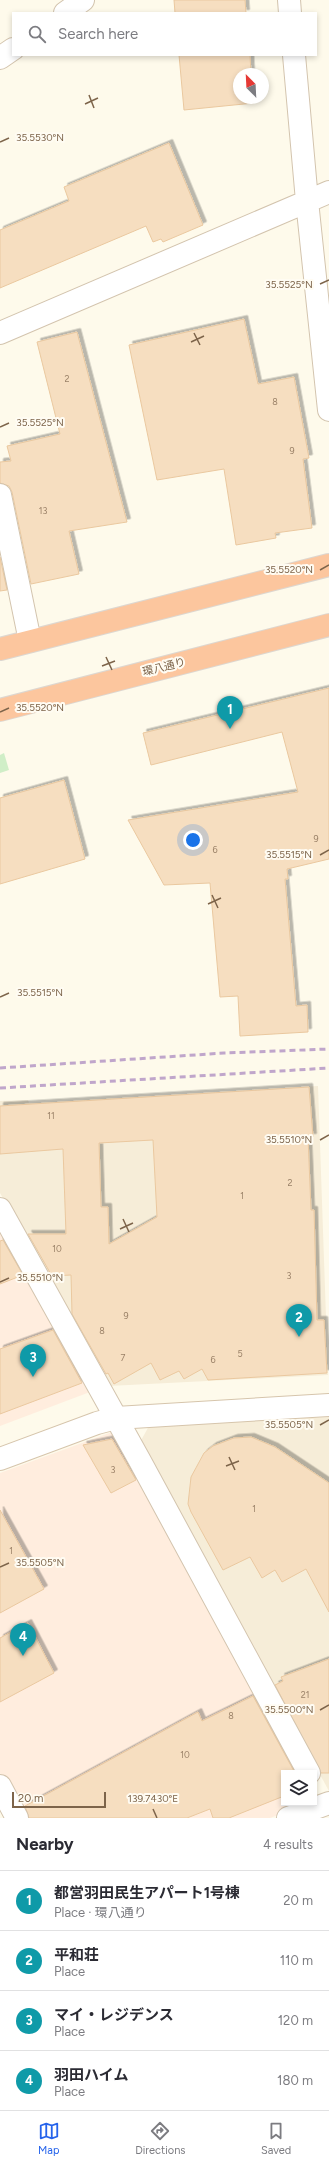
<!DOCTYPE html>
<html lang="en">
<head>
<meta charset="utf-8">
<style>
	:root { --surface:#fff; --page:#f7f7f7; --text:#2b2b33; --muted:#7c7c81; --line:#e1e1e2; --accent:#2563eb }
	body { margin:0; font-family:Figtree,"Noto Sans JP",sans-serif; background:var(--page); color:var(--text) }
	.controls { position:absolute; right:12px; bottom:12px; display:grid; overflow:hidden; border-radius:0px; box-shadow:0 2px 6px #0003 }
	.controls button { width:36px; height:36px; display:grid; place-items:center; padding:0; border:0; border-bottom:1px solid var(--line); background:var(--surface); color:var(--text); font:20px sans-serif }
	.compass { position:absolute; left:233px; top:68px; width:36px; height:36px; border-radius:50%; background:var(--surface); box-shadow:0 2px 6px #0003; rotate:336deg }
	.scale { position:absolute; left:12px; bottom:10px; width:94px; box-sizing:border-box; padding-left:4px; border:2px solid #7d644a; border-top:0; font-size:11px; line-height:14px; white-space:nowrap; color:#7d644a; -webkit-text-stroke:3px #fffcf3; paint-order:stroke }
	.you { position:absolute; left:193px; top:840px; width:14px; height:14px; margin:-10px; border:3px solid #fff; border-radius:50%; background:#1a73e8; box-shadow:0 0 0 6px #1a73e833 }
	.badge { display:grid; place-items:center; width:26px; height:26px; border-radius:50%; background:var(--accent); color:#fff; font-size:13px; font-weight:700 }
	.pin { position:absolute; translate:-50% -33px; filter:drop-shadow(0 1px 2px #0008) }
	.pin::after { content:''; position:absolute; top:21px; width:14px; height:12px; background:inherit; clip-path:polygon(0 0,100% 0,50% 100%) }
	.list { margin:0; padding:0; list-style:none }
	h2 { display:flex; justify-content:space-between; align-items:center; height:52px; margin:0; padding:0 16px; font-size:17px }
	h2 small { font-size:13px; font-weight:400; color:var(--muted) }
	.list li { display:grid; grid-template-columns:26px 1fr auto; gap:12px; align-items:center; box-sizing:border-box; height:60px; padding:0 16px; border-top:1px solid var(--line) }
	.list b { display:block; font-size:15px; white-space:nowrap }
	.list p { margin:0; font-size:13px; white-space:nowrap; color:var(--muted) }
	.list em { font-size:13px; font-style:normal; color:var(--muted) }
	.icon { flex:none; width:22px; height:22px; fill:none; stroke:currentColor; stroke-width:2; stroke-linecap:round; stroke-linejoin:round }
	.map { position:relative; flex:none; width:329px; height:1818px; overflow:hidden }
	.search { position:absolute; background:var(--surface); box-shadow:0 2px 6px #0003; left:12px; right:12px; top:12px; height:44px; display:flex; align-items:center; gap:10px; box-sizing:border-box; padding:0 14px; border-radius:0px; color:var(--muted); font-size:15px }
	.sheet { height:292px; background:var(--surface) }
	nav { display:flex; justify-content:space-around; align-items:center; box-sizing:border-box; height:56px; border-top:1px solid var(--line); background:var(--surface); font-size:11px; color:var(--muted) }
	nav a { display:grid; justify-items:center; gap:2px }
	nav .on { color:var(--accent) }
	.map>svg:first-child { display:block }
</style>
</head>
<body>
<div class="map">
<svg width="329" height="1818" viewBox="0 0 329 1818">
	<defs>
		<filter id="shadow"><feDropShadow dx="3.5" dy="-3.5" stdDeviation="0" flood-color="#0004"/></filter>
	</defs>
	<rect width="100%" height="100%" fill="#fefaeb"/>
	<!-- residential -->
	<path fill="#f6edd8" d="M318,1086L328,1375L109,1386L0,1193V1101L28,1100L29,1103Z
		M329,1417V1791L139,1444L149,1426Z"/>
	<!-- commercial -->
	<path fill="#ffedde" d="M0,1230L90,1392L0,1426Z
		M112,1432L301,1773H284V1803H310L270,1818H23L0,1773V1473Z"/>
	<!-- green -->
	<path fill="#d0eec7" d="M4,753L9,770L0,773V755Z"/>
	<!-- building -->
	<path fill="#f6dec0" stroke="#eac89f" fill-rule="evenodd" filter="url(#shadow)" d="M174,0H245L246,13H175Z
		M179,55H250L251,74H239V98H253L254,103L184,110Z
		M169,143L203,225L163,242L161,239L153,242L146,226L0,288V230L69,201L64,187Z
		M244,319L258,384L294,377L309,458L303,459L312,528L275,533L276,538L236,545L224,469L157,480L129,345Z
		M77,332L127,522L69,531L79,574L31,584L12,492L9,486L0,483V462L11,461L7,446L60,434L37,342Z
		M0,557L7,590L0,591Z
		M329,688V859L287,869L288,879H285L296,1006L307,1005L308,1032L240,1036L238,996L220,997L210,883L164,885L128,820L298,792L282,732L151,765L143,733Z
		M64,780L85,859L0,884V798Z
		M309,1087L313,1137H308L311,1210H314L317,1320H324L327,1373L208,1380L202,1369L184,1379L179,1371L160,1380L151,1363L114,1384L108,1373L106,1374L72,1314L71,1275L52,1276L28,1234H66L63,1149L0,1154V1106ZM153,1140L157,1217L109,1244L108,1207H101L99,1143Z
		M3,1240L23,1275L0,1284V1241Z
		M53,1330L82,1383L0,1414V1349Z
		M251,1437L275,1447L329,1483V1612L306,1569L282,1582L275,1570L262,1578L250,1557L223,1570L191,1512L188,1504L191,1477L204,1453L213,1446L234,1438Z
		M112,1439L136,1480L111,1493L83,1445Z
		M0,1510L44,1589L0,1613Z
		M28,1623L54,1673L0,1702V1638Z
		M329,1659V1773H321L275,1685L283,1681L281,1677Z
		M253,1696L295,1773H284V1796L229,1818H213L210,1809L187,1818H29L25,1806L198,1712L202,1721Z"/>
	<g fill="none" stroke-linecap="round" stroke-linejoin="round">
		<defs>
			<path id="street" d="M289,0L290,13
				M65,13L83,0
				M294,55L307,201L329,410
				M0,58L13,49
				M0,333L329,192
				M0,495L30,641
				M0,1209L140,1461L309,1773
				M0,1786L17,1818
				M288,1818L329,1803"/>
			<path id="secondary" d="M0,1459L97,1423L116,1418L329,1405"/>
			<path id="highway" d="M0,649L329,565
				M0,710L329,625"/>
		</defs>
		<!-- street casing -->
		<use href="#street" stroke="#d3c4ae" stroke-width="24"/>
		<!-- secondary casing -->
		<use href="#secondary" stroke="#d6c5ac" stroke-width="24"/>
		<!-- highway casing -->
		<use href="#highway" stroke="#ddd7d0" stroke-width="24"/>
		<!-- street -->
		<use href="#street" stroke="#fff" stroke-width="22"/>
		<!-- secondary -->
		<use href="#secondary" stroke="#fff" stroke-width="22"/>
		<!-- highway -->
		<use href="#highway" stroke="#fcc69e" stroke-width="22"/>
		<!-- rail -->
		<path stroke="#c0a6cb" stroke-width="3" stroke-dasharray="6 4" stroke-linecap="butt" d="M0,1068L224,1053L329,1049
			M0,1088L329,1068"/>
	</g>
	<!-- ticks -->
	<path fill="none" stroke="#7d644a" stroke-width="1.5" d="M89,95L94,108M85,104L98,98M0,142L9,138M320,284L329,280M194,333L200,345M191,342L204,336M0,427L9,423M320,570L329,565M106,657L112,670M102,666L115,661M0,712L9,708M320,855L329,850M212,895L218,908M208,904L221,898M0,997L9,993M320,1140L329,1135M123,1219L129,1232M120,1229L133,1223M0,1282L9,1278M320,1425L329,1420M229,1457L235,1470M226,1466L239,1461M0,1567L9,1563M320,1710L329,1705M153,1809L157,1818"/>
	<g text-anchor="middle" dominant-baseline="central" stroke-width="4" stroke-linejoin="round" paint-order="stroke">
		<!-- number labels -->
		<g font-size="9" fill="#9b8268">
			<text x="67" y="378">2</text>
			<text x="275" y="401">8</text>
			<text x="292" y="450">9</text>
			<text x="43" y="510">13</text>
			<text x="316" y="838">9</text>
			<text x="215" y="849">6</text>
			<text x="51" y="1115">11</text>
			<text x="290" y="1182">2</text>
			<text x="242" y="1195">1</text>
			<text x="57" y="1248">10</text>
			<text x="289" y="1275">3</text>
			<text x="126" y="1315">9</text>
			<text x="102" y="1330">8</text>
			<text x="240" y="1353">5</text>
			<text x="123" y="1357">7</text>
			<text x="213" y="1359">6</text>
			<text x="113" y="1469">3</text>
			<text x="254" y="1508">1</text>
			<text x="11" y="1550">1</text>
			<text x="305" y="1694">21</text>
			<text x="231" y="1715">8</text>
			<text x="185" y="1754">10</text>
		</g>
		<!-- street labels -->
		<g font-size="11" fill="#7d644a" stroke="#fffcf3">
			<text transform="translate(164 667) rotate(-14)">環八通り</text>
		</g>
	</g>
	<g font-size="10" text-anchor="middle" fill="#7d644a" stroke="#fffcf3" stroke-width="4" stroke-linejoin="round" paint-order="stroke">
		<text x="40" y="141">35.5530°N</text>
		<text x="289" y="288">35.5525°N</text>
		<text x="40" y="426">35.5525°N</text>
		<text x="289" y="573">35.5520°N</text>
		<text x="40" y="711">35.5520°N</text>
		<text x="289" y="858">35.5515°N</text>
		<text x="40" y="996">35.5515°N</text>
		<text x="289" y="1143">35.5510°N</text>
		<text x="40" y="1281">35.5510°N</text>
		<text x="289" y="1428">35.5505°N</text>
		<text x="40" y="1566">35.5505°N</text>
		<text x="289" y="1713">35.5500°N</text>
		<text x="153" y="1802">139.7430°E</text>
	</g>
</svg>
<div class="controls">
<button><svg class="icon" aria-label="layers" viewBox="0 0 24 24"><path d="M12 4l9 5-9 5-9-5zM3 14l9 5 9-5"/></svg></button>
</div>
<svg class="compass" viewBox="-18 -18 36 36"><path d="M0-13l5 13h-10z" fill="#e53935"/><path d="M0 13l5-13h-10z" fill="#7c7c81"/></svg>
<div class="scale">20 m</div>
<div class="you"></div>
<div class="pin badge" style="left:230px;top:729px;background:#0f9aa8">1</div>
<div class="pin badge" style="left:299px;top:1337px;background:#0f9aa8">2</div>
<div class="pin badge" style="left:33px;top:1377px;background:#0f9aa8">3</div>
<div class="pin badge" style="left:23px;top:1656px;background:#0f9aa8">4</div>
<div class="search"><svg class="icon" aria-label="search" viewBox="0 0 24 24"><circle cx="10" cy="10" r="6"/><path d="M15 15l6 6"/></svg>Search here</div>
</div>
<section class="sheet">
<h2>Nearby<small>4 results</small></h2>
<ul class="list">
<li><span class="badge" style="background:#0f9aa8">1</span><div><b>都営羽田民生アパート1号棟</b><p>Place · 環八通り</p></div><em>20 m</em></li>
<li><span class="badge" style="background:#0f9aa8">2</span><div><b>平和荘</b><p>Place</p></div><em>110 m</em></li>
<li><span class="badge" style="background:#0f9aa8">3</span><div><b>マイ・レジデンス</b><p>Place</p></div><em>120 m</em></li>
<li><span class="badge" style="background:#0f9aa8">4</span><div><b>羽田ハイム</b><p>Place</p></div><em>180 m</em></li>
</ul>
</section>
<nav>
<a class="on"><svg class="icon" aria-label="map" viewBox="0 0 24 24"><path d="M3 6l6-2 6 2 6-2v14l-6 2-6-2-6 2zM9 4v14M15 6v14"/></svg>Map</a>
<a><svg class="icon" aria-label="directions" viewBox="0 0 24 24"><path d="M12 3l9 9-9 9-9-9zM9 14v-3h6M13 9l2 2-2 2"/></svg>Directions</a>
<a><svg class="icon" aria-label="saved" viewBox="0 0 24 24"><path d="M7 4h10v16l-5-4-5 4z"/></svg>Saved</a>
</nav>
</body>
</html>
